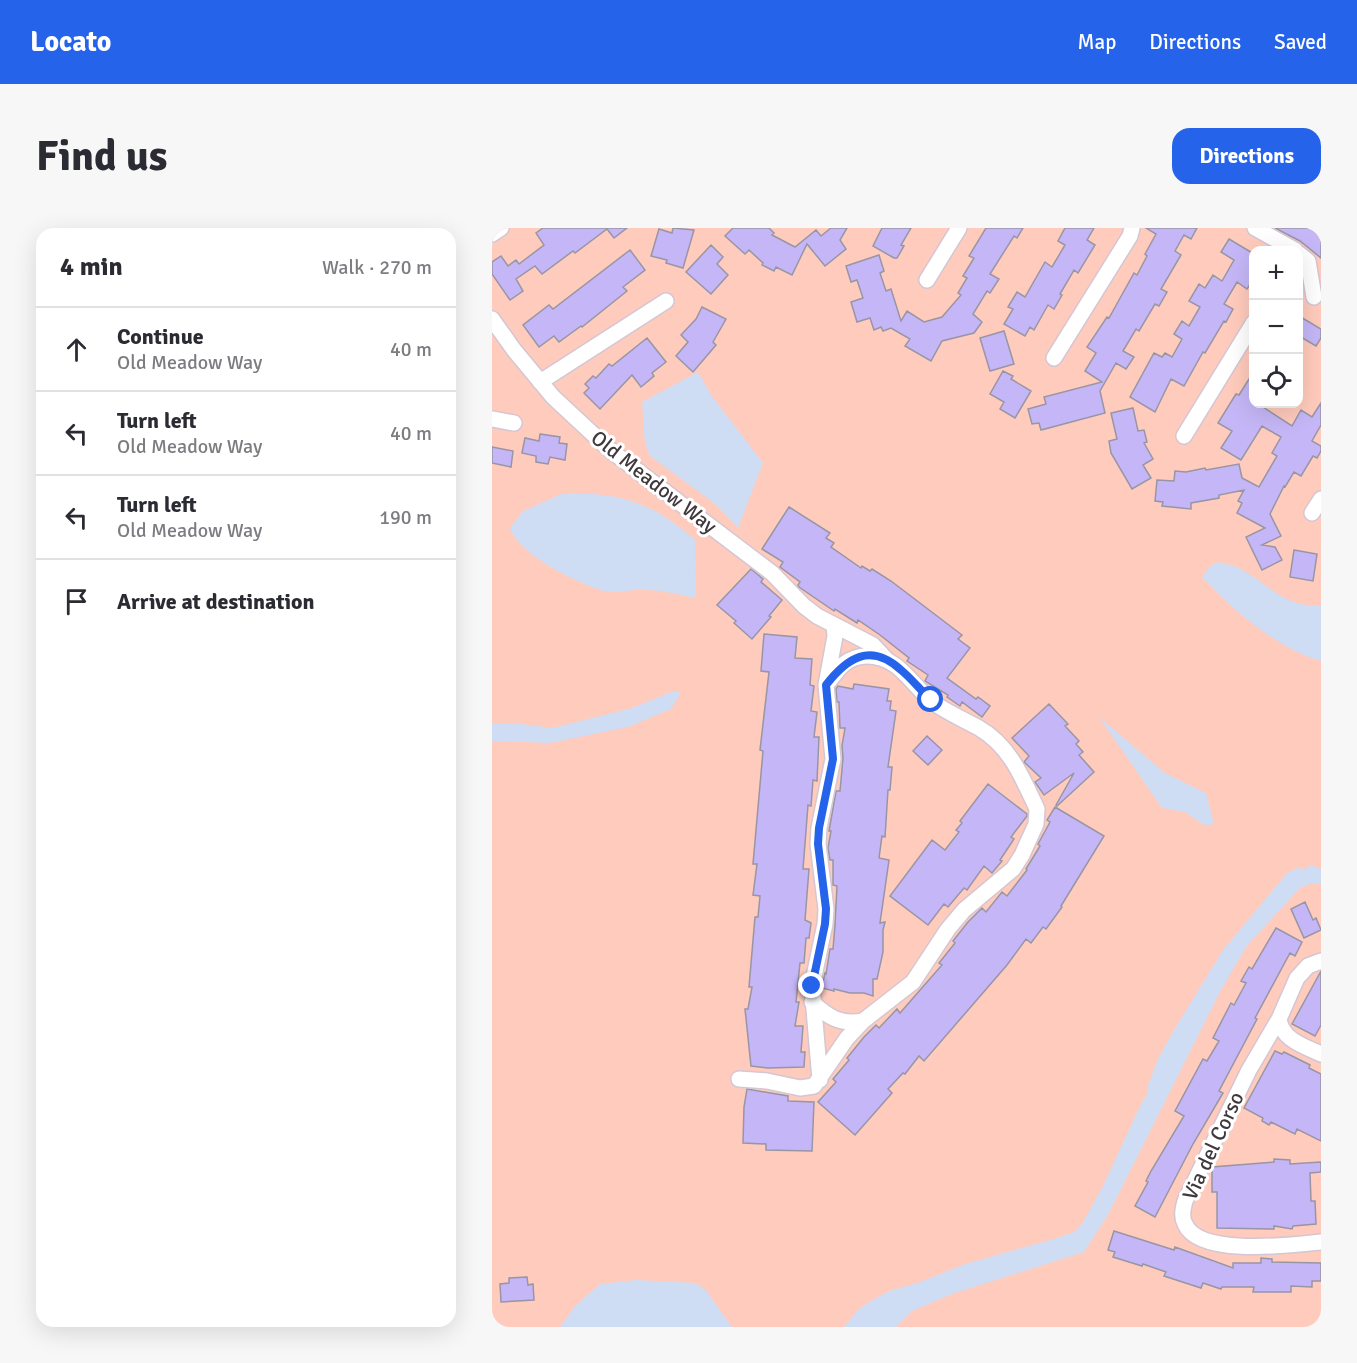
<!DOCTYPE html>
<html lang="en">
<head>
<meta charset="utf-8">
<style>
	:root { --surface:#fff; --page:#f7f7f7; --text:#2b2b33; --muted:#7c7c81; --line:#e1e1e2; --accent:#2563eb }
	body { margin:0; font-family:Signika,sans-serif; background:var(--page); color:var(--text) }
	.controls { position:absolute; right:18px; top:18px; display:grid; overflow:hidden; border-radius:12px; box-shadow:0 6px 24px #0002 }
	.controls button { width:54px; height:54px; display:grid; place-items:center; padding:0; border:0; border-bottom:2px solid var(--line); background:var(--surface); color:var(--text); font:30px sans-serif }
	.stop { position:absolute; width:18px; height:18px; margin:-14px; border:4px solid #2563eb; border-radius:50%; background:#fff }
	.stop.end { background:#2563eb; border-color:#fff; box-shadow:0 2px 6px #0008 }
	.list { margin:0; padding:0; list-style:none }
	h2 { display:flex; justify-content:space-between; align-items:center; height:78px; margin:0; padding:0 24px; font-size:26px }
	h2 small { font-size:20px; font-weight:400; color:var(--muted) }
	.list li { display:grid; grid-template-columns:39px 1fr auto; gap:18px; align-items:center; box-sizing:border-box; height:84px; padding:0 24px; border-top:2px solid var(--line) }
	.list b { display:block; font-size:22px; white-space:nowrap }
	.list p { margin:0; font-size:20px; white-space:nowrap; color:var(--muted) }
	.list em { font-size:20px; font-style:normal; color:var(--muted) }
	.icon { flex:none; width:33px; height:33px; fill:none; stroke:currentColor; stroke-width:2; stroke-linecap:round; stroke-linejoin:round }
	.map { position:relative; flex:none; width:829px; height:1099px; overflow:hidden; border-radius:18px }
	header { display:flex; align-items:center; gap:36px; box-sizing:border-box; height:84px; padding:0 30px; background:var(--accent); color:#fff }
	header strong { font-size:28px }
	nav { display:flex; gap:33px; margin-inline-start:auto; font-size:21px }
	.intro { display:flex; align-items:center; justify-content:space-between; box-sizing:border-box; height:144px; padding:0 36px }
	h1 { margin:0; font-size:42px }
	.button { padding:15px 27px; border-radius:18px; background:var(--accent); color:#fff; font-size:21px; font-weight:700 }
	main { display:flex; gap:36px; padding:0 36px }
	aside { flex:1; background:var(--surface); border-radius:18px; box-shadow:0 6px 24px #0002 }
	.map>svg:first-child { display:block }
</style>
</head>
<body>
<header>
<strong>Locato</strong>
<nav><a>Map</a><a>Directions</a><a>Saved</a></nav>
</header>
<div class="intro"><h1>Find us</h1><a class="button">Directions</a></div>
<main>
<aside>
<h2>4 min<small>Walk · 270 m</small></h2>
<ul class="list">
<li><svg class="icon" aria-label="ahead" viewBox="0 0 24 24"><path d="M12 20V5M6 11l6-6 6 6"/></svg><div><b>Continue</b><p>Old Meadow Way</p></div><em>40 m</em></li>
<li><svg class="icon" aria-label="left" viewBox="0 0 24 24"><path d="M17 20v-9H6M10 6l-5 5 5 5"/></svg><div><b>Turn left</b><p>Old Meadow Way</p></div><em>40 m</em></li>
<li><svg class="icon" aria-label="left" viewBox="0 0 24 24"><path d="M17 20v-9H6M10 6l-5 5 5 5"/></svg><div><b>Turn left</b><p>Old Meadow Way</p></div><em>190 m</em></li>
<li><svg class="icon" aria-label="arrive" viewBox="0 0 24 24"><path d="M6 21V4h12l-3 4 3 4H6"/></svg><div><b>Arrive at destination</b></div></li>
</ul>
</aside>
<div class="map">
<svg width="829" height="1099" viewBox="0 0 829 1099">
	<rect width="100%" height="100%" fill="#fdfafd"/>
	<!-- green -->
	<path fill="#ffcbbc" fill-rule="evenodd" d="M0,0H829V1099H0ZM762,22H806V176H762Z"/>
	<!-- water -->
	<path fill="#ceddf4" d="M206,144L219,167L271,235L246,300L222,275L158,228C150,213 152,192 150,174Z
		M72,265C129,265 160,274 203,312L204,370C188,367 170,362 154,362C140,361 125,366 112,363C85,355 27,327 18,300L31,283Z
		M726,334C733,336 742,337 749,341C776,356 794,381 829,377V433C787,422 739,381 710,349L718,338Z
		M179,464H188L187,468L179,481L136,499L58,515L0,513V496L21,495L60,500L140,480Z
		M607,489L673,545L714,565L722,596L712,597L693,584L670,580Z
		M819,637L829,641V656L820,655L808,660L754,719L729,762L617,985L592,1024L460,1066L420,1083L404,1099H352L366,1082L375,1075L397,1063L428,1054L473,1036L565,1010L582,1004L590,996L611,958L647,880L655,866V860L666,831L682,802L731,722L795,645L805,640L812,641Z
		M144,1052L203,1055L213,1061L240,1099H68L83,1078L108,1056Z"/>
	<!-- building -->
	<path fill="#c5b7f7" stroke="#9895a5" stroke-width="1.5" d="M51,0H135L122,10L115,1L83,25L81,23L50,46L43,38L24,51L31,63L18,72L0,46V34L9,28L16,38L24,32L27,36L52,17L44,5Z
		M181,0L202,2L191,40L174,35L175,32L159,28L167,1L180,5Z
		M241,0H277L282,5L280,7L303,19L324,2L329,8L339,0H355L348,12L354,21L333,38L315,16L300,47L284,39L282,43L270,37L271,35L257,22L253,26L233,8Z
		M390,0H419L409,17L412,18L405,30H402L381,18Z
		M494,0H531L525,10L522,8L498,46L507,51L498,65L495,63L481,86L490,94L482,105L450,113L439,133L413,118L418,111L399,100L391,103L389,99L382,102L378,90L365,94L359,74L371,70L365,52L359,54L354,38L387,27L392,43L388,45L394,63L399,61L409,93L415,83L432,94L450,89L469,67L466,65L475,50L471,48L482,30L477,28Z
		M573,0H602L595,12L603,17L586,45L582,42L568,66L570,67L562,81L556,77L542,102L538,99L533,108L512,96L521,81L516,79L525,64L533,69L553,34L560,39L573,17L566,13Z
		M654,0H705L699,11L692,7L683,23L689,27L669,61L675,64L667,78L663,76L647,103L644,101L631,123L642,129L634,141L624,135L608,163L613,185L549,202L547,195L540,196L536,181L554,176L552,169L610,154L593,143L604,125L595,119L615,89L617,90L642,45L645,47L655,28L653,26L664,6Z
		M783,0H829V30L808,13Z
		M737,11L762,26V51L755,61L745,54L732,76L741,81L734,94L732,93L713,125L711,124L692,158L679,151L663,184L638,169L662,125L670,129L673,125L680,129L690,111L682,106L690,93L697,98L708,79L697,73L707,56L713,60L721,47L730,53L742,32L729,24Z
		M219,17L231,29L225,36L236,47L219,66L194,44Z
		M138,22L153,42L131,59L135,63L90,99L89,98L67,114L62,108L47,119L31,97L57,77L61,81Z
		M210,79L234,91L221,114L224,117L201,144L184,128L196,114L189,107L204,91Z
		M807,88L829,101V110L824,118L807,108Z
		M512,103L522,136L498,143L488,110Z
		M155,110L174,134L160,145L162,148L149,159L140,147L108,181L92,165L97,160L93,156L101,148L104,150L117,136L120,138Z
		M511,143L521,148L519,151L539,163L523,190L508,181L512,174L498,166Z
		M762,143V176H773L771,179L800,198L809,182L820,189L829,175V197L820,213L829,218V223L825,230L821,228L809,248L802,244L793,259L792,258L778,286L789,308L770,317L783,319L790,332L770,342L754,309L773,300L745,285L750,275L746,273L752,262L727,267V270L699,275V281L670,278L671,274L663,273L665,252L682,253L683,243L694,244L713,240L714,242L747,236L750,250L767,259L785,228L780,225L789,209L770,198L749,232L729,220L740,203L726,195L744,166L747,167Z
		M641,180L646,203L652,202L655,214L652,215L661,231L651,237L659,250L640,261L619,225L617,213L625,211L619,185Z
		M48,206L68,209L67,215L75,216L73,232L58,229L56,236L44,234V228L30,225L33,210L47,213Z
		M0,219L21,223L19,239L0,235Z
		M297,279L338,305L334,310L342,315L339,319L369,340L370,338L378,343L380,341L399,353L470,407L466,411L478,420L455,450L484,471L486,469L498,478L490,489L470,474L468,478L455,469L456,467L433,453L436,447L415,433L417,430L388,407L366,392L365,395L343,381L342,383L307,359L306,357L308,354L288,339L291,334L270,321Z
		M802,322L825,326L821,353L798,349Z
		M259,341L271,351L269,354L290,372L277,388L279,389L260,411L242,395L244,393L225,377Z
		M272,406L305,409L303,430L320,431L318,457L322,458L319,483L325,484L322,509H327L325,553L321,552L319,578L316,577L311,641H317L313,692L319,695L317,710H314L312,735H308L304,774H307L303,798H311L309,824H313L312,839L276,840L259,838L253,781H256L260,759H257L263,689H266L268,668L261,667L265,636H261L271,523L268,522L277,444L269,443Z
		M362,456L397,461L395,473H399L398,482L404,483L396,539H400L398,562H396L393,609L390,608L387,630L397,632L388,695L393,694L391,702V724L385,751H381V768L372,765H358L342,761V763L330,760V759L333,745L334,746L338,721H341L343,697L345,658L341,657V632H338L336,620L339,603H337L344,563H348L351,530L350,518L353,500H348L347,474H345L344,461L346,458L361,461Z
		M557,476L576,496L573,498L587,513L584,516L591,524L587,527L602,544L565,578L564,577L582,545L552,567L543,554L549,550L532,534L537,528L520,510Z
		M435,508L450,522L436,537L421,523Z
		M496,556L535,586V588L519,609L522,611L508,632L510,633L500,645L492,638L475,662L472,660L456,679L452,676L436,697L398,668L440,612L453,622L467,604L464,602L470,595L468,593Z
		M563,579L612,608L569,678L570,679L554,701L551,699L539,715L534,711L515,737L432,833L427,828L413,846L411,845L396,861L400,865L363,907L326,874L344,854L341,851L357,832L355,830L372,809L384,797L387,800L405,781L408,785L450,737L447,735L463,715L461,713L476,694L490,680L494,684L510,664L515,668L535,642L534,641L548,618L546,616L558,594L555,592Z
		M813,674L821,692L824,690L829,702L812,710L799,681Z
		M784,700L810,714L803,728L798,725L763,790L765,791L727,863L731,865L701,916L663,989L643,978L656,954L654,953L659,943L692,888L683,883L711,831L715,833L727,813L721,810L739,775L742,777L754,755L749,753L757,739L760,741Z
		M829,743V797L823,808L800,796Z
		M783,823L790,826L792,824L818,837L817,840L829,846V913L805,901L803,906L779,894L777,897L770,893L771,890L752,880Z
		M255,861L296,868V873L322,874L320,923L274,922V916L251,915L252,879Z
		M782,931L798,932V936L829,934V944L818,945L819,973H823L824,996L801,998L800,1001L782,998V1001L725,1000V964H720V939L782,934Z
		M622,1003L682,1022L683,1019L741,1040V1035H769V1030L780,1031V1034L829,1035V1053H820V1059L799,1058V1064H761L762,1059H730L729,1061L711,1055L709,1060L672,1048L674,1044L651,1036L650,1038L621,1029L623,1024L616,1022Z
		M35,1049L36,1057L41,1056L42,1072L9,1074L8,1056L17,1055V1050Z"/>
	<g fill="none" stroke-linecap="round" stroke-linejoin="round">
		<defs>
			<path id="minor" d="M763,0L803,22
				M0,6L9,0
				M806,25L816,33L822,69
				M435,52L467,0
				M0,91L22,122L61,169L118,222L280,345L312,378L325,388L381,417L395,432
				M562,130L638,8L640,0
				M48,154L174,73
				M0,191L22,195
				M692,208L762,94
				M820,285L829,271
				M829,733L816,738L805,750L787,791L757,842L693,973C691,981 689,988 693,996C707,1029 799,1017 829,1014
				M320,774C336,789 348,797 371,793
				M787,791C790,812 812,818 829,826
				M247,851L275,853L308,860L322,858L355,810L371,793L421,754L456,701L472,682L521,641L530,627L544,596L545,581C530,549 518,518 487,500C471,491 454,484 439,473C429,464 420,452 410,443C395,428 370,422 352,436C345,442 340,450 334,457
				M328,852L320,758L333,696L334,681L326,616L327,600L341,531L334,457L343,408L342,397"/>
		</defs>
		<!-- minor casing -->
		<use href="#minor" stroke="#d4c6d3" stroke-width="18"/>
		<!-- minor -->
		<use href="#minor" stroke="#fff" stroke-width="15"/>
	</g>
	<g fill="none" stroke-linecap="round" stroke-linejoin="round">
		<!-- route -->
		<path stroke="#2563eb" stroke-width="8" d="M320,758L333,696L334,681L326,616L327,600L341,531L334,457C355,430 378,414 409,442C420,451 429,463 439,472"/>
	</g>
	<g text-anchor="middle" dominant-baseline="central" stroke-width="6" stroke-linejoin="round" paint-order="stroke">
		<!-- street labels -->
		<g font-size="21" fill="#3f393e" stroke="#fff">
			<text transform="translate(162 254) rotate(38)">Old Meadow Way</text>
			<text transform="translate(721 918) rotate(-65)">Via del Corso</text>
		</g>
	</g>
</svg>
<div class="controls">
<button>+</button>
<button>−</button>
<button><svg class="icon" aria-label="locate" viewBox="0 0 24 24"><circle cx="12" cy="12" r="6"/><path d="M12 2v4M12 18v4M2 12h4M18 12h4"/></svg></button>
</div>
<div class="stop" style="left:439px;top:472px"></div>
<div class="stop end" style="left:320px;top:758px"></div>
</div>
</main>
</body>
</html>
